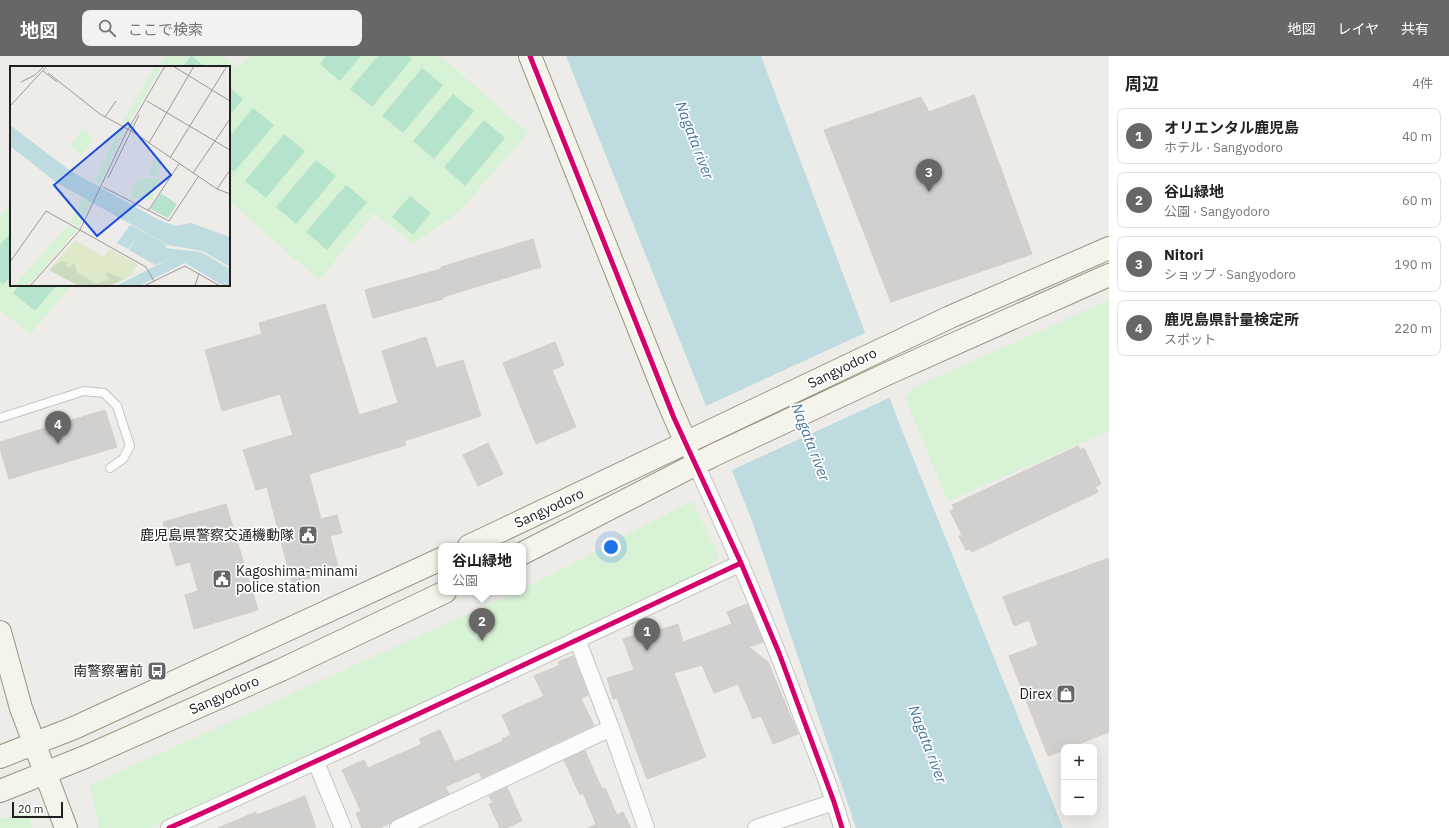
<!DOCTYPE html>
<html lang="ja">
<head>
<meta charset="utf-8">
<style>
	:root { --surface:#fff; --page:#f2f2f2; --text:#222; --muted:#767676; --line:#e0e0e0; --accent:#686766 }
	body { margin:0; font-family:"IBM Plex Sans","Noto Sans JP",sans-serif; background:var(--page); color:var(--text) }
	.controls { position:absolute; right:12px; bottom:12px; display:grid; overflow:hidden; border-radius:8px; box-shadow:0 4px 16px #0002 }
	.controls button { width:36px; height:36px; display:grid; place-items:center; padding:0; border:0; border-bottom:1px solid var(--line); background:var(--surface); color:var(--text); font:20px sans-serif }
	.scale { position:absolute; left:12px; bottom:10px; width:51px; box-sizing:border-box; padding-left:4px; border:2px solid #202020; border-top:0; font-size:11px; line-height:14px; white-space:nowrap; color:#202020; -webkit-text-stroke:3px #fff; paint-order:stroke }
	.you { position:absolute; left:611px; top:491px; width:14px; height:14px; margin:-10px; border:3px solid #fff; border-radius:50%; background:#1a73e8; box-shadow:0 0 0 6px #1a73e833 }
	.badge { display:grid; place-items:center; width:26px; height:26px; border-radius:50%; background:var(--accent); color:#fff; font-size:13px; font-weight:700 }
	.pin { position:absolute; translate:-50% -33px; filter:drop-shadow(0 1px 2px #0008) }
	.pin::after { content:''; position:absolute; top:21px; width:14px; height:12px; background:inherit; clip-path:polygon(0 0,100% 0,50% 100%) }
	.popup { position:absolute; left:438px; top:487px; width:88px; height:52px; box-sizing:border-box; display:grid; place-content:center; border-radius:8px; background:var(--surface); filter:drop-shadow(0 1px 3px #0005); font-size:13px; white-space:nowrap; color:var(--muted) }
	.popup b { font-size:15px; color:var(--text) }
	.popup::after { content:''; position:absolute; left:50%; top:100%; margin-left:-8px; border:8px solid transparent; border-top-color:var(--surface) }
	.list { margin:0; padding:0; list-style:none }
	h2 { display:flex; justify-content:space-between; align-items:center; height:52px; margin:0; padding:0 16px; font-size:17px }
	h2 small { font-size:13px; font-weight:400; color:var(--muted) }
	.list li { display:grid; grid-template-columns:26px 1fr auto; gap:12px; align-items:center; box-sizing:border-box; height:56px; margin:0 8px 8px; padding:0 8px; border:1px solid var(--line); border-radius:8px }
	.list b { display:block; font-size:15px; white-space:nowrap }
	.list p { margin:0; font-size:13px; white-space:nowrap; color:var(--muted) }
	.list em { font-size:13px; font-style:normal; color:var(--muted) }
	.icon { flex:none; width:22px; height:22px; fill:none; stroke:currentColor; stroke-width:2; stroke-linecap:round; stroke-linejoin:round }
	.map { position:relative; flex:none; width:1109px; height:772px; overflow:hidden }
	header { display:flex; align-items:center; gap:24px; box-sizing:border-box; height:56px; padding:0 20px; background:var(--accent); color:#fff }
	header strong { font-size:19px }
	nav { display:flex; gap:22px; margin-inline-start:auto; font-size:14px }
	.search { width:280px; height:36px; background:var(--page); display:flex; align-items:center; gap:10px; box-sizing:border-box; padding:0 14px; border-radius:8px; color:var(--muted); font-size:15px }
	main { display:flex }
	aside { flex:1; background:var(--surface) }
	.map>svg:first-child { display:block }
</style>
</head>
<body>
<header>
<strong>地図</strong>
<div class="search"><svg class="icon" aria-label="search" viewBox="0 0 24 24"><circle cx="10" cy="10" r="6"/><path d="M15 15l6 6"/></svg>ここで検索</div>
<nav><a>地図</a><a>レイヤ</a><a>共有</a></nav>
</header>
<main>
<div class="map">
<svg width="1109" height="772" viewBox="0 0 1109 772">
	<rect width="100%" height="100%" fill="#eeece9"/>
	<!-- park -->
	<path fill="#d8f2d6" d="M166,0H221L238,13L249,0H441L528,77L459,156L413,188L374,157L319,224L229,145V11H157Z
		M11,147V229H72L30,279L0,254V160Z
		M1109,244V375L948,445L905,342L912,332Z
		M692,445L719,500L704,516L150,772H99L90,729L516,536H523V533Z
		M26,755L33,772H0V763Z"/>
	<!-- pitch -->
	<path fill="#b6e3cc" d="M191,0H192L205,11H182Z
		M326,0H361L340,25L320,8Z
		M378,0H408L412,3L372,51L350,33Z
		M422,12L443,29L403,77L382,60Z
		M229,31L243,43L229,60Z
		M453,38L474,55L434,103L413,85Z
		M253,52L274,69L234,116L229,112V81Z
		M484,64L505,82L465,130L444,111Z
		M284,78L305,95L266,142L245,125Z
		M316,104L336,120L296,168L276,151Z
		M346,129L367,146L327,194L306,176Z
		M410,140L431,157L413,179L392,161Z
		M11,176V220L3,229L0,226V189Z
		M20,229H57L35,255L13,237Z"/>
	<!-- water -->
	<path fill="#bedbdf" d="M566,0H761L899,367L1063,772H856L752,465Z"/>
	<!-- pier -->
	<path fill="#eeece9" d="M867,276L891,341L730,415L704,351Z"/>
	<!-- building -->
	<path fill="#d2d0ce" stroke="#d1cdca" d="M974,39L1032,198L891,246L824,74L921,41L929,56Z
		M533,183L541,211L443,241V243L373,262L365,234L441,213V211Z
		M325,248L359,359L398,347L382,295L426,281L436,312L463,304L481,360L404,385L406,389L309,418L321,463L337,459L342,477L330,480L339,514L292,527L267,431L256,434L243,394L293,379L280,338L222,355L205,294L262,278L259,267Z
		M555,286L564,309L552,314L576,371L536,388L503,307Z
		M105,354L117,391L9,423L0,392V386Z
		M488,387L503,418L478,430L463,399Z
		M1078,390L1080,394L1084,392L1101,428L1095,431L1098,436L972,496L970,493L966,494L959,480L962,479L950,455L954,453L952,449Z
		M226,448L258,554L194,573L185,539L198,535L190,506L176,510L163,466Z
		M1109,502V676L1071,691H1064V694L1048,700L1009,600L1038,589L1029,564L1014,570L1003,541Z
		M747,548L763,586L749,591L768,606L798,678L773,688L761,660L753,663L738,628L714,637L702,609L674,617L706,701L647,723L617,642L613,643L607,622L634,614L623,583L649,574L650,577L678,568L683,586L732,568L727,556Z
		M573,600L588,639L581,643L594,669L482,722L479,716L445,731L449,738L380,772H362L356,757L361,755L342,714L364,704L368,712L422,688L419,683L440,674L455,706L503,685L502,683L511,679L502,659L544,640L534,620L560,609L558,606Z
		M585,695L602,733L605,732L617,759L623,756L631,772H588L596,768L583,737L580,739L564,704Z
		M507,731L522,765L506,772H500L489,748L493,747L489,740Z
		M305,740L316,772H218L256,756L257,759Z"/>
	<g fill="none" stroke-linecap="round" stroke-linejoin="round">
		<defs>
			<path id="lane" d="M0,362L84,335L104,337L117,350L130,390L123,403L110,412"/>
			<path id="street" d="M686,387C728,477 768,568 802,661C816,697 832,734 842,772
				M577,583L611,672L646,772
				M316,706L343,772
				M169,772C361,686 551,596 741,507
				M398,772L611,672
				M756,772L834,746"/>
			<path id="secondary" d="M530,0L668,346L686,387
				M469,490L950,261L1109,192
				M523,497L712,400L889,317L1109,219
				M0,576L21,652L66,772
				M0,701L74,672L441,503
				M0,735L85,701L281,614L445,536"/>
		</defs>
		<!-- lane casing -->
		<use href="#lane" stroke="#c5c4c3" stroke-width="10"/>
		<!-- street casing -->
		<use href="#street" stroke="#c5c4c3" stroke-width="18"/>
		<!-- secondary casing -->
		<use href="#secondary" stroke="#979781" stroke-width="24"/>
		<!-- lane -->
		<use href="#lane" stroke="#fcfcfc" stroke-width="8"/>
		<!-- street -->
		<use href="#street" stroke="#fcfcfc" stroke-width="16"/>
		<!-- secondary -->
		<use href="#secondary" stroke="#f4f3ec" stroke-width="22"/>
		<defs>
			<path id="cycleway" d="M530,0L674,362L741,507L779,597L834,746L842,772
				M169,772C361,686 551,596 741,507"/>
		</defs>
		<!-- cycleway casing -->
		<use href="#cycleway" stroke="#fff" stroke-width="8"/>
		<!-- cycleway -->
		<use href="#cycleway" stroke="#d6006c" stroke-width="5"/>
	</g>
	<!-- icons -->
	<defs>
		<symbol id="civic-square" viewBox="-11 -11 22 22"><rect x="-9" y="-9" width="18" height="18" rx="4" fill="#686766" stroke="#fff"/><path d="M-.6-6.5H3V-4.5H.6V-3L4-1V1h2V6H-6V1h2V-1L-.6-3ZM-1.2 2.5V6h2.4V2.5Z" fill="#fff"/></symbol>
		<symbol id="bus-square" viewBox="-11 -11 22 22"><rect x="-9" y="-9" width="18" height="18" rx="4" fill="#686766" stroke="#fff"/><path d="M-5-6H5V4H4V6H2V4H-2V6H-4V4H-5ZM-3.5-4V0h7V-4ZM-3.5 1.2v1.5H-2V1.2ZM2 1.2v1.5H3.5V1.2Z" fill="#fff"/></symbol>
		<symbol id="shop-square" viewBox="-11 -11 22 22"><rect x="-9" y="-9" width="18" height="18" rx="4" fill="#686766" stroke="#fff"/><path d="M-5-2.5h2.3a2.7 3.5 0 0 1 5.4 0H5L5.5 6h-11ZM-1.5-2.5h3a1.5 2.3 0 0 0-3 0Z" fill="#fff"/></symbol>
	</defs>
	<g fill-rule="evenodd">
		<use href="#civic-square" x="297" y="468" width="22" height="22"/>
		<use href="#civic-square" x="211" y="512" width="22" height="22"/>
		<use href="#bus-square" x="146" y="604" width="22" height="22"/>
		<use href="#shop-square" x="1055" y="627" width="22" height="22"/>
	</g>
	<g text-anchor="middle" dominant-baseline="central" stroke-width="3.5" stroke-linejoin="round" paint-order="stroke">
		<!-- street labels -->
		<g font-size="14" fill="#202020" stroke="#fff">
			<text transform="translate(842 312) rotate(-26)">Sangyodoro</text>
			<text transform="translate(549 452) rotate(-25)">Sangyodoro</text>
			<text transform="translate(224 639) rotate(-24)">Sangyodoro</text>
		</g>
		<!-- poi labels -->
		<g font-size="14" fill="#202020" stroke="#fff" text-anchor="end">
			<text x="294" y="479">鹿児島県警察交通機動隊</text>
			<text x="236" y="515" text-anchor="start">Kagoshima-minami<tspan x="236" dy="16">police station</tspan></text>
			<text x="143" y="615">南警察署前</text>
			<text x="1052" y="638">Direx</text>
		</g>
		<!-- water labels -->
		<g font-size="15" font-style="italic" fill="#4a799c" stroke="#fff">
			<text transform="translate(695 84) rotate(69)">Nagata river</text>
			<text transform="translate(811 386) rotate(69)">Nagata river</text>
			<text transform="translate(928 688) rotate(69)">Nagata river</text>
		</g>
	</g>
	<!-- overview -->
	<g transform="translate(10 10)">
		<rect width="220" height="220" fill="#eeece9"/>
		<path d="M65,174L94,191L99,183L128,198L122,209L101,220H67L39,204Z" fill="#dde9c9"/>
		<path d="M52,195L58,197L55,199L59,202L64,197L67,206L86,218L100,213L96,210L97,206L113,213L99,220H70L41,205L42,201Z" fill="#cbdbbf"/>
		<path d="M145,1L150,3L117,60L112,57ZM109,62L114,65L90,118L85,114ZM72,63L83,71L72,90L60,80ZM143,92H152L148,110H139V101L143,100ZM127,112H149L150,121H144V134L121,133V124L123,119H127ZM73,132L81,136L69,161L60,157ZM58,159L67,164L47,187L17,220H4Z" fill="#d8f2d6"/>
		<path d="M151,127L167,138L158,152L140,143Z" fill="#b6e3cc"/>
		<path d="M0,59L59,104L149,154L166,160L181,157L220,171V201L193,185L158,179L47,117L0,80ZM120,159L130,164L127,169L130,164L157,179L155,182L191,186L220,203V220H214L175,197L129,220H106L163,191L145,199L119,184L126,172L118,183L107,177Z" fill="#bedbdf"/>
		<path fill="none" stroke="#9c9a99" stroke-width="1" d="M163,0L220,35M33,5L47,16M38,7L90,48L123,66L207,123L220,128M11,16L25,9L34,0M137,35L220,84M0,40L37,0M95,51L106,35M139,77L184,0M160,92L217,0M183,107L220,53M98,112L129,49M93,121L159,155L188,111M207,123L220,104M138,145L169,98M0,196L36,145L136,201L144,215M20,220L70,164L116,67L155,0M134,220L175,200L210,220M185,220L189,207"/>
		<path fill="#1d4ed8" fill-opacity="0.15" stroke="#1d4ed8" stroke-width="2" d="M118,57L161,109L87,170L44,119Z"/>
		<rect width="220" height="220" fill="none" stroke="#202020" stroke-width="2"/>
	</g>
</svg>
<div class="controls">
<button>+</button>
<button>−</button>
</div>
<div class="scale">20 m</div>
<div class="you"></div>
<div class="pin badge" style="left:647px;top:595px">1</div>
<div class="pin badge" style="left:482px;top:585px">2</div>
<div class="popup"><b>谷山緑地</b>公園</div>
<div class="pin badge" style="left:929px;top:136px">3</div>
<div class="pin badge" style="left:58px;top:388px">4</div>
</div>
<aside>
<h2>周辺<small>4件</small></h2>
<ul class="list">
<li><span class="badge">1</span><div><b>オリエンタル鹿児島</b><p>ホテル · Sangyodoro</p></div><em>40 m</em></li>
<li><span class="badge">2</span><div><b>谷山緑地</b><p>公園 · Sangyodoro</p></div><em>60 m</em></li>
<li><span class="badge">3</span><div><b>Nitori</b><p>ショップ · Sangyodoro</p></div><em>190 m</em></li>
<li><span class="badge">4</span><div><b>鹿児島県計量検定所</b><p>スポット</p></div><em>220 m</em></li>
</ul>
</aside>
</main>
</body>
</html>
